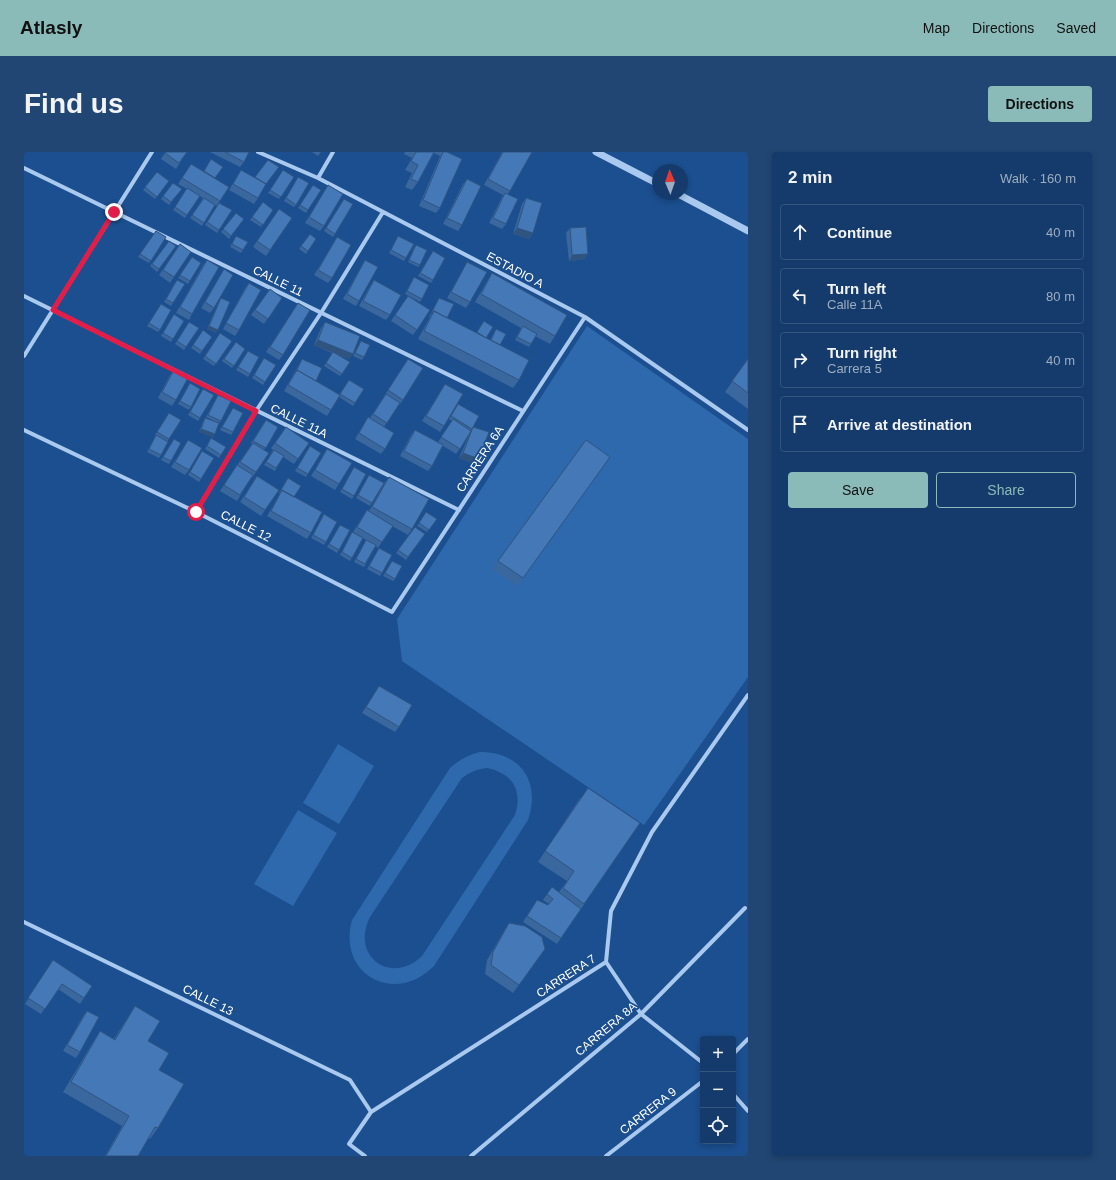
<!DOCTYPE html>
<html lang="en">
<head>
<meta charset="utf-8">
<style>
	:root { --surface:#143b6b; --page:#214673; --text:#f1f3f6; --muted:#9dadc1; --line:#33557e; --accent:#8bbbb9 }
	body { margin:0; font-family:Arial,sans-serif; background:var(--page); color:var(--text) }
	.controls { position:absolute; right:12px; bottom:12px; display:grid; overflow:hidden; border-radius:4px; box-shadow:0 2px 6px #0003 }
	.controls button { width:36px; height:36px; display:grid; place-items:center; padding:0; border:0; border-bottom:1px solid var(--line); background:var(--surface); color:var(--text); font:20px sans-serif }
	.compass { position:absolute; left:628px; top:12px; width:36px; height:36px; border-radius:50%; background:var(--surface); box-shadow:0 2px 6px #0003; rotate:358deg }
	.stop { position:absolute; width:12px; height:12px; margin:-9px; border:3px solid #e11d48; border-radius:50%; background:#fff }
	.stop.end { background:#e11d48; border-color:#fff; box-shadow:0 1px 4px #0008 }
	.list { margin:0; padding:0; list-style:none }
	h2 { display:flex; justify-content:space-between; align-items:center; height:52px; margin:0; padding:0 16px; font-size:17px }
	h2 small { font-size:13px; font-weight:400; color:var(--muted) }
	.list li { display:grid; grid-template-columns:26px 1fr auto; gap:12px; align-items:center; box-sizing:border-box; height:56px; margin:0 8px 8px; padding:0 8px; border:1px solid var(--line); border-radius:4px }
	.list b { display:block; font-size:15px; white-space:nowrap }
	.list p { margin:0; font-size:13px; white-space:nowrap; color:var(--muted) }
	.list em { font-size:13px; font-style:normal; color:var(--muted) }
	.actions { display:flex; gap:8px; padding:12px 16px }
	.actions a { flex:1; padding:9px 0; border:1px solid var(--accent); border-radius:4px; text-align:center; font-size:14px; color:var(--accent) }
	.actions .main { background:var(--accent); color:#111 }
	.icon { flex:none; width:22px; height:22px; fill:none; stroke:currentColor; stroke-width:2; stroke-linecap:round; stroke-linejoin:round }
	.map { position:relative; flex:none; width:724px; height:1004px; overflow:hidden; border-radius:4px }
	header { display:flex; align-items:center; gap:24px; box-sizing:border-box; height:56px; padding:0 20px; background:var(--accent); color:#111 }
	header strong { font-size:19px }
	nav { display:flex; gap:22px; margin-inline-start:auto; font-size:14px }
	.intro { display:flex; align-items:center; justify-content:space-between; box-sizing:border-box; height:96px; padding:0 24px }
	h1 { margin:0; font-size:28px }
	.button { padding:10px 18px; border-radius:4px; background:var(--accent); color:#111; font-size:14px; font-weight:700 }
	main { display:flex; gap:24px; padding:0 24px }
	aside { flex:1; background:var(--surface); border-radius:4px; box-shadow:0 2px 6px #0003 }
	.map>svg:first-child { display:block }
</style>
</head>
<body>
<header>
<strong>Atlasly</strong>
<nav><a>Map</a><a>Directions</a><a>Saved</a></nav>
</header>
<div class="intro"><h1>Find us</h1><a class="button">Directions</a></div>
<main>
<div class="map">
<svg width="724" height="1004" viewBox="0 0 724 1004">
	<rect width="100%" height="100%" fill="#1b4f8f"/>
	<!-- green -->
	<path fill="#2e69ad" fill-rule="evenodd" d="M563,174L724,287V525L620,673L378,509L373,467Z
		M314,592L350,614L315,672L279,651Z
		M456,600C497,600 517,630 504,668L410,814C370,854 313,822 328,768L426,616C435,608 444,603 456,600ZM463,616C488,621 499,638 491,663L398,804C367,834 326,804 346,765L438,626C446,620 453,617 463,616Z
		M274,658L313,681L269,754L230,732Z"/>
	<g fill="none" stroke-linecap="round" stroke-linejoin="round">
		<!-- minor -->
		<path stroke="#a9c9ee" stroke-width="4" d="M234,0L294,26L561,165L724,278
			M0,16L499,259
			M294,26L309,0
			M0,144L435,358
			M0,204L128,0
			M0,278L172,360L368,460L561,165
			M172,360L232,259L297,161L359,60
			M0,770L326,928L347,960
			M582,810L617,862L679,911
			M709,902L724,887
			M709,942L724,959
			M341,1004L325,992L347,960L582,810L587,759L628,680L724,543
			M447,1004L617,862L721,756
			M582,1004L679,929"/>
		<!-- tertiary -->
		<path stroke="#a9c9ee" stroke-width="7" d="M572,0L634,32
			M654,42L724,79"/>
	</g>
	<!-- wall -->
	<path fill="#3a679d" d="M163,0L152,17L137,7L141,1Z
		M186,0H225L220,10L216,15Z
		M288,0H297L294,4Z
		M381,0H419L416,4L410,1L394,30L388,38L381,35L388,21L381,18L388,6L380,2Z
		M419,0H423L416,56L412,61L395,54L416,4Z
		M478,0H508L484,42L482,72L478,77L465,71L479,43L460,33Z
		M244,8L242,32L234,46L230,52L205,38L217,18L230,26Z
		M167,12L191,26L196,49L192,54L191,53L178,74L166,66L179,46L176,44L161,66L149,58L163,37L154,32Z
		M259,18L270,25L255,47L244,41Z
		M133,20L145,29L131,47L119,38Z
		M274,25L272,53L270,55L260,49Z
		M443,27L438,73L434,79L419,72L439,32Z
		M149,31L158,37L145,53L137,47Z
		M289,33L297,38L282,61L274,56Z
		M304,33L300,74L296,79L281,71Z
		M502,46L509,81L505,87L489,82L498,52Z
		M320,47L311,82L309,85L300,79Z
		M239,50L249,58L237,75L226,68Z
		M195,51L208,58L193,81L181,73Z
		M255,57L268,66L242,104L229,95Z
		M212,61L220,67L205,87L197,80Z
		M546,76L561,107L545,109L542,81Z
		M132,79L142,85L125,111L114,105Z
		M286,82L292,87L282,102L275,97Z
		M212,84L219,98L217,101L206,95Z
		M374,84L382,106L380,109L365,101Z
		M313,85L308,126L304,131L290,123Z
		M145,89L152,94L133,120L126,114Z
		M156,92L167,100L146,131L135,123Z
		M392,93L396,113L394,115L384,110L390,95Z
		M409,99V128L407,131L394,124Z
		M168,105L177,111L164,132L154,126Z
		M183,108L168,162L165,168L152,161L179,113Z
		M341,108L335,149L332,154L319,147L338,113Z
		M443,110L446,150L442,156L423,146L440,116Z
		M200,117L190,156L186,161L177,156Z
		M468,121L531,184L526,192L511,184L505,195L491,188L497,176L451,150L463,129Z
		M390,125L398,147L396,150L381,142Z
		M350,128L366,163L362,168L335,154L346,134Z
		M151,130L149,151L147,154L140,150Z
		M225,131L215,178L211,184L199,177L221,136Z
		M246,137L258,146L240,172L227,163Z
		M384,144L406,158L389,183L367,169Z
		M197,146L192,181L183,177L195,149Z
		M415,146L423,166L452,181L460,169L462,186L466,188L472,177L476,193L495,228L489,236L394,187L406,165H405Z
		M274,151L259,203L255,208L242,200Z
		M137,152L136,178L134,180L123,174Z
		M150,162L160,169L147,190L137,184Z
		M165,170L175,176L160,198L151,192Z
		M301,170L329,202L325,207L314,203L326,210L316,224L300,214L308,201L290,193L297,176Z
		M179,178L188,185L176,202L167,196Z
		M196,181L208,189L190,214L179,207Z
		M337,189L340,205L338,208L329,204Z
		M212,190L221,197L208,216L198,209Z
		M224,199L226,222L224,225L212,218Z
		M240,206L241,230L239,233L228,226Z
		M278,207L292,229L316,243L325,228L340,237L329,254L315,245L303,264L260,239Z
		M384,207L379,248L375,253H374L360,275L361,297L357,302L331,287L344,265L346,266Z
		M724,207V257L701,240Z
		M150,218L152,248L148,254L134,246L146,223Z
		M166,231L167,255L165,258L154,252Z
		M421,232L420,274L416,280L398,269Z
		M177,240L176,266L174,269L164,263Z
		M194,243L197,269L195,271L189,285L175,280L179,269L181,266L190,269L182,265Z
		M434,252L449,275L451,312L435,306L445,283L432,302L419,294L408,314L404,319L376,304L387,283L391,278L414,290L428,269L425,267Z
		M209,256V280L207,283L196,278Z
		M145,261L157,268L143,290L137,303L135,306L123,300L132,283H131Z
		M242,268L254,275L240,298L245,301L228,326V325L213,349L196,339L209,319L228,292L227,291Z
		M262,275L285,291L270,312L259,305L251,319L240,313L249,298L247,296Z
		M187,286L197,303L195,306L181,297Z
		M150,287L147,309L145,312L137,308Z
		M164,288L165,318L161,323L147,315Z
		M562,288L586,305L493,434L469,417Z
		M286,294L297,301L282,325L271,319Z
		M303,297L315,332L311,338L287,324Z
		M176,302L177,327L175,330L164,323Z
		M330,315V344L328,347L316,340Z
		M345,323L348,351L346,354L332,346Z
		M233,324L255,338L237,364L216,350Z
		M365,325L388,377L384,383L368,374L354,396L352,394L340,415L330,410L342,388L339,386L326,409L316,403L328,380L337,385L329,380L343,358L345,359L361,330Z
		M262,329L270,345L287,381L283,387L243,364L256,342L255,341Z
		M402,360L413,367L403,380L393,374Z
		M300,362L302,390L300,393L287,386Z
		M316,373L315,398L313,401L303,395Z
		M391,375L401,382L382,408L372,401Z
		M355,396L358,421L356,424L343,417Z
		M368,409L371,427L369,429L359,424Z
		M355,534L375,575L371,580L338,561Z
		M556,646L616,671L533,792L499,770L513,748L524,753L525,752L519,748L528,735L535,740L543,729L514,710Z
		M485,771L521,797L489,841L461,822L463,808L480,779Z
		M29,808L68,834L56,852L34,837L17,862L1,852Z
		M111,854L135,918L134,976L126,987L124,986L114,1004H81L98,974L39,940L69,890L76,879L90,887Z
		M63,859L56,900L52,906L39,899L59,864Z"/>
	<!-- shaded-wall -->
	<path fill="#305480" d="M493,76L509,81L505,87L489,82Z
		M564,102L561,107L545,109L548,103Z
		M185,174L194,178L192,181L183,177Z
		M294,188L329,202L325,207L290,193Z
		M177,277L191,282L189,285L175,280Z
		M439,301L455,307L451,312L435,306Z"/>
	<!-- building -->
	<path fill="#4478b7" stroke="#305480" d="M142,0H163L155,11L141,1Z
		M201,0H225L220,10Z
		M392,0H410L394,30L387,27L394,13L387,9Z
		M419,0H423L438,7L416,56L399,48Z
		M479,0H508L486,39L464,27Z
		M187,7L199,15L191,26L180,19Z
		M244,8L255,15L242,32L231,25Z
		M167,12L205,35L196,49L158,26Z
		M217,18L242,32L234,46L209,32Z
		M259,18L270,25L257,45L246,38Z
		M133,20L145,29L133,45L121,35Z
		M274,25L285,31L272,53L262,46Z
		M443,27L457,34L438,73L423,66Z
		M149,31L158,37L147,50L139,44Z
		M289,33L297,38L284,58L276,53Z
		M304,33L319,42L300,74L285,65Z
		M163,36L176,44L163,63L151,55Z
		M481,41L494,47L482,72L469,66Z
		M180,46L191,53L180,71L168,63Z
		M502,46L518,51L509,81L493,76Z
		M320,47L329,52L311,82L302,76Z
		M239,50L249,58L239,73L228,65Z
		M195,51L208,58L195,78L183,70Z
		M255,57L268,66L246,98L233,89Z
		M212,61L220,67L207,84L199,77Z
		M562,75L564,102L548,103L546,76Z
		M132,79L142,85L127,109L116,102Z
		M286,82L292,87L284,99L277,94Z
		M212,84L224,90L219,98L208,92Z
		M374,84L390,92L382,106L367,98Z
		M313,85L327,93L308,126L294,118Z
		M145,89L152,94L135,117L128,112Z
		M156,92L167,100L150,125L139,118Z
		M392,93L403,98L396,113L385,108Z
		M409,99L421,106L409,128L396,121Z
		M168,105L177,111L166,129L156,123Z
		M183,108L195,115L168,162L156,155Z
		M341,108L354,115L335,149L323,142Z
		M443,110L463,120L446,150L427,140Z
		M200,117L209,123L190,156L181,150Z
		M468,121L543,163L531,184L457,142Z
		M390,125L405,133L398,147L383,139Z
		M153,128L161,132L149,151L142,147Z
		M350,128L377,143L366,163L339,149Z
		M225,131L237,138L215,178L202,171Z
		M246,137L258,146L244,167L231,158Z
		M384,144L406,158L393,178L371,163Z
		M197,146L206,150L194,178L185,174Z
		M415,146L430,152L423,166L410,159L408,162H407Z
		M274,151L286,158L259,203L246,195Z
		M137,152L147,158L136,178L125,171Z
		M410,159L505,208L495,228L400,179Z
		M150,162L160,169L149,187L139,181Z
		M460,169L469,175L462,186L453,180Z
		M165,170L175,176L162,195L153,189Z
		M301,170L336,184L329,202L294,188Z
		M499,174L513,182L507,192L493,185Z
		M472,177L482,182L476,193L467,188Z
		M179,178L188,185L178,199L169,193Z
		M196,181L208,189L192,212L181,204Z
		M337,189L346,193L340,205L331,201Z
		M212,190L221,197L210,214L200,207Z
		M224,199L235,205L226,222L214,215Z
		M309,200L326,210L318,222L302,211Z
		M240,206L252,213L241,230L230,223Z
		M278,207L298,216L292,229L273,218L272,220Z
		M384,207L399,216L379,248L364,238Z
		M724,207V241L708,229Z
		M150,218L164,226L152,248L138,240Z
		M273,218L316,243L307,258L264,233Z
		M325,228L340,237L331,251L316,242Z
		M166,231L176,237L167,255L156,249Z
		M421,232L439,242L420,274L402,264Z
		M179,237L190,243L176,266L166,260Z
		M362,242L376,251L363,271L349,262Z
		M194,243L207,249L197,269L184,263Z
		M434,252L455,264L448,277L427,264Z
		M209,256L219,261L209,280L198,275Z
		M145,261L157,268L145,287L133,280Z
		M344,265L370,281L361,297L335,281Z
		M181,266L195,271L191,282L177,277Z
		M429,267L447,279L436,297L417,285Z
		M242,268L254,275L242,296L229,289Z
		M262,275L285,291L274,307L251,291Z
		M449,275L465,280L455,307L439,301Z
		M391,278L419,293L408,314L380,299Z
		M132,283L144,290L137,303L125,297Z
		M187,286L202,295L197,303L183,294Z
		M150,287L157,291L147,309L139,305Z
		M164,288L178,296L165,318L151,310Z
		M562,288L586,305L499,426L474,409Z
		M229,291L245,301L232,320L216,310Z
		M286,294L297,301L284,322L273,316Z
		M303,297L328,311L315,332L291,318Z
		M250,298L260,304L252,316L242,310Z
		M178,299L190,306L177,327L166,320Z
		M213,313L229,323L216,343L200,333Z
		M330,315L342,322L330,344L318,337Z
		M345,323L360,331L348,351L334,343Z
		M233,324L255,338L241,358L220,345Z
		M365,325L405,347L388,377L348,355Z
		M264,326L277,334L270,345L257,338Z
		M258,338L298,360L287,381L247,359Z
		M343,358L369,374L358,390L333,375Z
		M402,360L413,367L405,378L395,371Z
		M300,362L313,370L302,390L289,383Z
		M316,373L326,378L315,398L305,392Z
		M391,375L401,382L384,405L374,398Z
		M328,380L339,386L328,406L318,400Z
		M342,388L352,393L341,412L332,407Z
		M355,396L368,403L358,421L345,414Z
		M368,409L378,414L371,427L361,421Z
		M355,534L388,553L375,575L342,555Z
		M564,636L616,671L560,752L539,736L550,719L521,699Z
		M528,735L557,757L537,786L503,764L513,748L524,753L529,747L523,742Z
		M485,771L501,774L518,785L521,797L495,833L467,813L469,800Z
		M29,808L68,834L60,846L38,832L21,857L4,846Z
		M111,854L136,869L124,889L145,901L135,918L160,932L134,976L131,975L114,1004H82L105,964L47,930L76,879L91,888Z
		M63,859L75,865L56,900L43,893Z"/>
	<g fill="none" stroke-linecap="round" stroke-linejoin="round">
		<!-- route -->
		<path stroke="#e11d48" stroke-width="5" d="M90,60L29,158L232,259L172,360"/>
	</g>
	<g text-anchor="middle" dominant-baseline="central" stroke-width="3.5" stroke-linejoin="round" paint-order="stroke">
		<!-- street labels -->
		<g font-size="12" fill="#fff" stroke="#1b4f8f">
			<text transform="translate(491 118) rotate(28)">ESTADIO A</text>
			<text transform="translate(254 129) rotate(26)">CALLE 11</text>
			<text transform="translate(275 269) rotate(26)">CALLE 11A</text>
			<text transform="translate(456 307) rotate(-57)">CARRERA 6A</text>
			<text transform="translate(222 374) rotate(27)">CALLE 12</text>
			<text transform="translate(542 824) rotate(-33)">CARRERA 7</text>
			<text transform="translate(184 848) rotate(26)">CALLE 13</text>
			<text transform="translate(582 877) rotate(-40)">CARRERA 8A</text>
			<text transform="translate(624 959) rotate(-38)">CARRERA 9</text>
		</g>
	</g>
</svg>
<div class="controls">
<button>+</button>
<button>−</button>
<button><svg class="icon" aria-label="locate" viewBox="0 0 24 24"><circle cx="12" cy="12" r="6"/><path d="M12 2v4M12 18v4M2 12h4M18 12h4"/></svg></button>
</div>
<svg class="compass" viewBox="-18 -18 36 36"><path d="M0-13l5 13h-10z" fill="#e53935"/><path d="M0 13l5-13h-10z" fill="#9dadc1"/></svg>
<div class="stop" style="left:172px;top:360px"></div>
<div class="stop end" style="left:90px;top:60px"></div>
</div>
<aside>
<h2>2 min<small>Walk · 160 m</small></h2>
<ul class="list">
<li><svg class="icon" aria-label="ahead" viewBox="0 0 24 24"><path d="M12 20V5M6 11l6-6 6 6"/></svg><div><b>Continue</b></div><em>40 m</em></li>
<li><svg class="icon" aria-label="left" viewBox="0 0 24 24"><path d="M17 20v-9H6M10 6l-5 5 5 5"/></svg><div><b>Turn left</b><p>Calle 11A</p></div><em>80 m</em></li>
<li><svg class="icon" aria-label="right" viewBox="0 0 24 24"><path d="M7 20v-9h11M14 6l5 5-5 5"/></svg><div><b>Turn right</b><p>Carrera 5</p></div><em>40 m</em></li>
<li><svg class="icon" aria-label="arrive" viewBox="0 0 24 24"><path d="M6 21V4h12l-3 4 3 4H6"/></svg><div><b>Arrive at destination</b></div></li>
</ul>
<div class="actions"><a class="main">Save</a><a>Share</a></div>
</aside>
</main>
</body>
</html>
